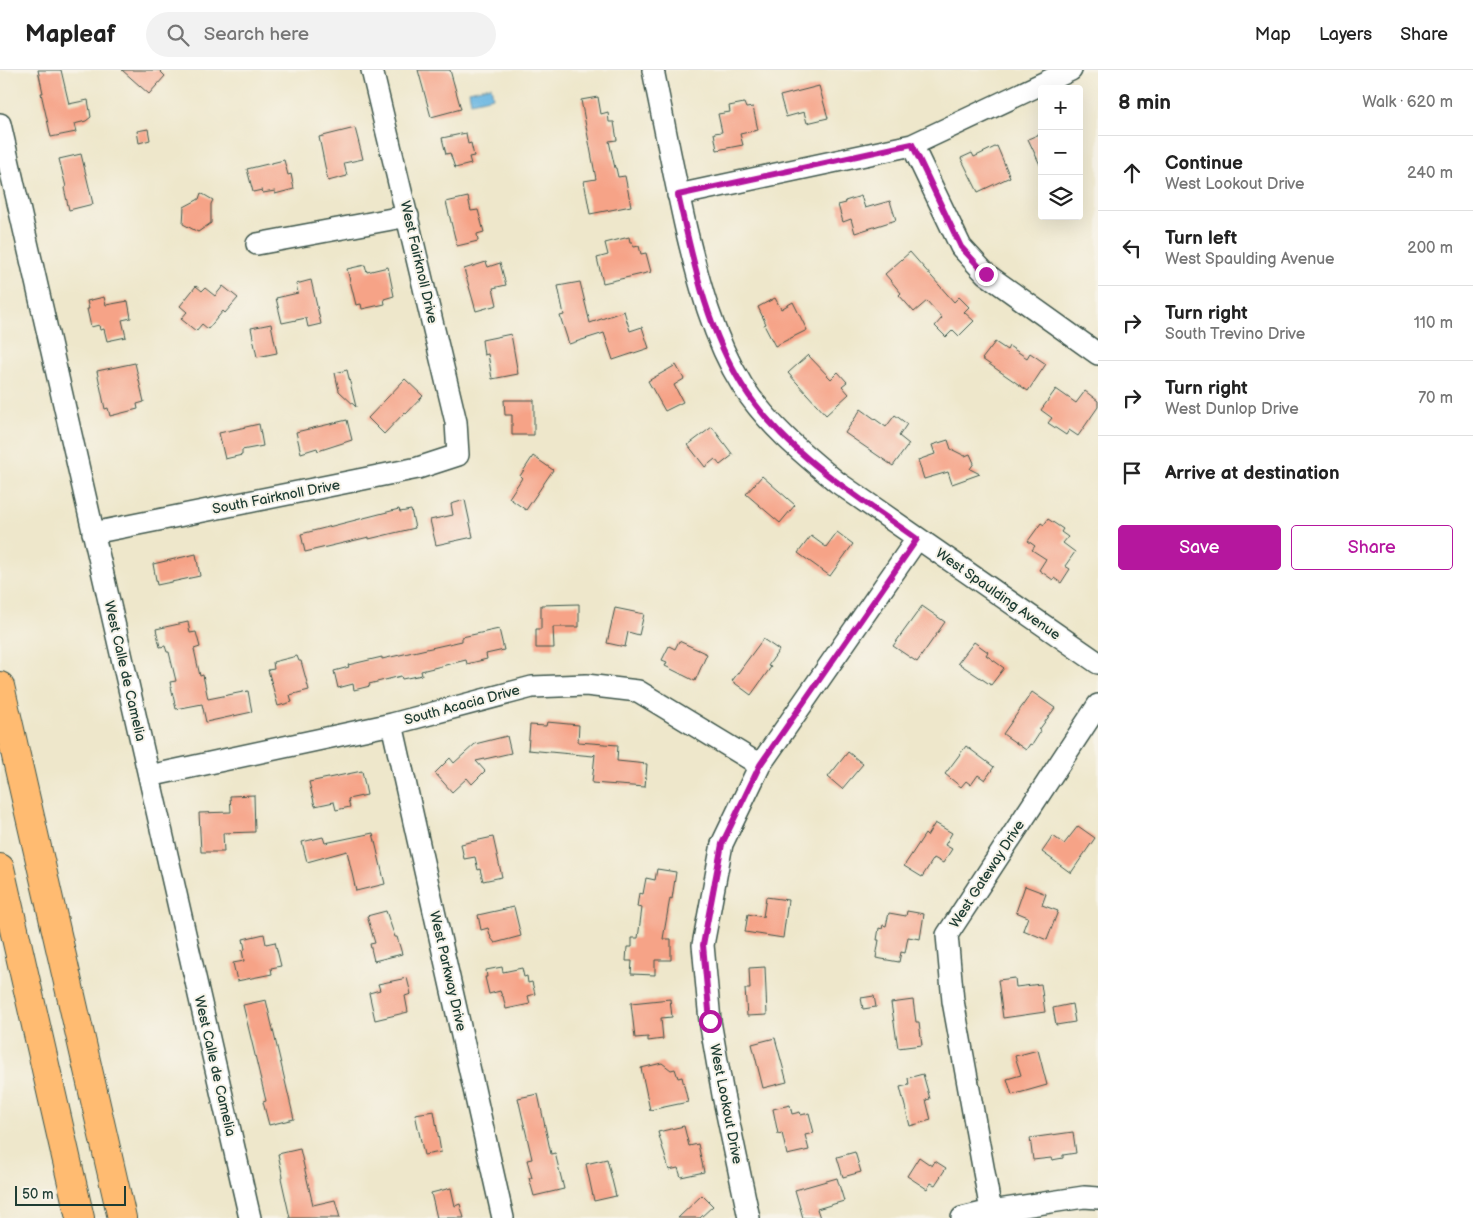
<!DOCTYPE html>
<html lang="en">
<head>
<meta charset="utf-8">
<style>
	:root { --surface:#fff; --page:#f2f2f2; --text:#222; --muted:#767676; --line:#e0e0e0; --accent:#b5179e }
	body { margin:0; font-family:"Balsamiq Sans",sans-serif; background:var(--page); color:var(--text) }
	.controls { position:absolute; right:15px; top:15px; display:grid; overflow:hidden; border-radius:5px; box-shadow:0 5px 20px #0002 }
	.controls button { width:45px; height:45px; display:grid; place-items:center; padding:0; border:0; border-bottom:1px solid var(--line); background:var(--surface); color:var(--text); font:25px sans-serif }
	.scale { position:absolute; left:15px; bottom:12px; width:111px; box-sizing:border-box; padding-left:5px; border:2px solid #1f3d34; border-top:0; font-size:14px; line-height:18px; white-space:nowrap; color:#1f3d34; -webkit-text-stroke:4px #f7f3e8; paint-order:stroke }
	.stop { position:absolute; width:15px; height:15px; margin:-11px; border:4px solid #b5179e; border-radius:50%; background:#fff }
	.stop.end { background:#b5179e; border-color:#fff; box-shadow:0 1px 5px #0008 }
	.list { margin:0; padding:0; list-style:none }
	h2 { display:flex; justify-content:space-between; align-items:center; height:65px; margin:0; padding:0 20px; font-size:21px }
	h2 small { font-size:16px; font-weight:400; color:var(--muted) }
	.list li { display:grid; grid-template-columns:32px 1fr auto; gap:15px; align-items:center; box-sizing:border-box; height:75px; padding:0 20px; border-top:1px solid var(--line) }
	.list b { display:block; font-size:19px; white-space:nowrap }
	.list p { margin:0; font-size:16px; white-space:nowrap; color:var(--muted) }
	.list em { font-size:16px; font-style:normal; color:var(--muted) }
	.actions { display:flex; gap:10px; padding:15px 20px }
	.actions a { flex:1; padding:11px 0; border:1px solid var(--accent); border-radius:5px; text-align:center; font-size:18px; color:var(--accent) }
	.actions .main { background:var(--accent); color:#fff }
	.icon { flex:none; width:28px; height:28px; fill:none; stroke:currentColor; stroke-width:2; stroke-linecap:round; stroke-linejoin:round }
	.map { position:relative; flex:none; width:1098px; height:1148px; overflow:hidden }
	header { display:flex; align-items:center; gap:30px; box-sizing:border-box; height:70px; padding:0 25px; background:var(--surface); border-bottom:1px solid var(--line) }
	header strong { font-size:24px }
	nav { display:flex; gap:28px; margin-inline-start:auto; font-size:18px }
	.search { width:350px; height:45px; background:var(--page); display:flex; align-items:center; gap:12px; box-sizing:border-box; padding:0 18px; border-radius:28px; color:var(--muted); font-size:19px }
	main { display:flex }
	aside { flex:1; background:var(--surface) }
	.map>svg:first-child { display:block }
</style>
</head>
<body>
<header>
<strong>Mapleaf</strong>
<div class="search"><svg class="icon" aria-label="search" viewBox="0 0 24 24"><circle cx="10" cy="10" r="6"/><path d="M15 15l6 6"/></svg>Search here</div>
<nav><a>Map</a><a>Layers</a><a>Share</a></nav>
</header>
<main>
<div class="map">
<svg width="1098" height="1148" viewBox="0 0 1098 1148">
	<rect width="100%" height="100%" fill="#f7f3e8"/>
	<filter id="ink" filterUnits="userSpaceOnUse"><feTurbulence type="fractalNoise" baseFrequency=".02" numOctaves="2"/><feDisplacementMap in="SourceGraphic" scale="10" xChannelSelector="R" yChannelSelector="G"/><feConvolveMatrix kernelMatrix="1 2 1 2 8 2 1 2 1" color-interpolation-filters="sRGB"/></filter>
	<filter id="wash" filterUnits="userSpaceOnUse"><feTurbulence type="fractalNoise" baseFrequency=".0096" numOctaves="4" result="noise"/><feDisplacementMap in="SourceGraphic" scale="20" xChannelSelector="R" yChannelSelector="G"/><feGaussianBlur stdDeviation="1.12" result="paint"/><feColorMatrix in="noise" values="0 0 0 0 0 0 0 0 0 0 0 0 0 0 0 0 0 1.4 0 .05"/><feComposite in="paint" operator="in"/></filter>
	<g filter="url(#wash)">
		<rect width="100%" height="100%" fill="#eee7cb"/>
		<!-- water -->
		<path fill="#67b5e1" stroke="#43798a" d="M491,16L493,27L471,32L469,21Z"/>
		<g id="blocks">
			<!-- building -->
			<path fill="#f6a387" d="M38,0H61L69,34L88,30L91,47L86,51L74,54L76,62L51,67L41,23H43Z
				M122,0H159L165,6L149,24Z
				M418,0H450L461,39L431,47Z
				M819,16L828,48L807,53L804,42L786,47L780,26Z
				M598,27L601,44L608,42L609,52H614L617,70L609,71L615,98H616L618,107L625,106L631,136L590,144L584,111L596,109L581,30Z
				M744,33L746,38L753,37L758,60L740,64L743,75L717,80L714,63L722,62L718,44L730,42L729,36Z
				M355,58L363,89L344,93L347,106L328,111L319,67Z
				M148,59L150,70L139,73L137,61Z
				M466,63L468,74L471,73L474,86L469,87L471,94L455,98L450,83L446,84L442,68Z
				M1042,63V99L1028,69Z
				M997,76L1010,107L978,122L961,88L972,83L974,87Z
				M81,84L93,134L69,140L64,118L66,117L59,89Z
				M284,90L288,105L291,104L294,119L275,124V121L263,123L262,120L253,122L247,99Z
				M201,123L213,130L211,134V153L198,162L183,154L184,137L199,129Z
				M861,126L865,138L890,131L896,150L855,163L851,149L843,152L838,135L846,133L845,131Z
				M468,127L471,141L478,140L484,162L477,164L478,171L457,176L446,132Z
				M629,167L630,172H632L634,177L639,176L641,184L646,183L651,202L603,213L597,188L608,185L605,173Z
				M910,182L954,232L959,227L969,237L964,242L974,251L959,266L953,260L946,267L935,256L942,248L927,231L914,242L899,225L901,223L885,204Z
				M486,192L488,197L500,193L506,215L493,218L497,235L476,241L464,199Z
				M365,195L367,202L388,197L394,226L384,229L385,234L362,239L361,234L356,235L347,199Z
				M311,210L321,254L308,257L306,248L282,253L276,228L298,223L296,214Z
				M580,212L590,253L624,241L630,261L642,257L649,278L613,290L604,263L569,274L560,246L564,245L558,216Z
				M196,216L202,221L205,218L215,226L223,216L238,228L225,243L223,241L208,259L202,254L196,261L181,249L187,242L180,236Z
				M104,227L106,235L128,231L131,248L122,250L126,267L107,271L104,259L100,260L99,255L91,257L87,239H89L87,231Z
				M775,228L781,239L793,232L807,260L775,276L764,255L766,254L758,237Z
				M271,254L277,283L257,287L251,258Z
				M511,264L518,304L492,309L488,284L484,285L482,270Z
				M995,272L1007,280L1009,276L1027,288L1030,283L1046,294L1028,321L982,289Z
				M808,285L831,309L838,302L847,312L842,316L849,324L826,345L788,303Z
				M135,293L144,332L137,334L138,339L110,346L108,338L105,339L97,301Z
				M676,295L684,309L674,315L683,332L665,341L648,311Z
				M347,300L356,337L339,321L335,303Z
				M405,309L423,326L406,344L405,342L384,364L368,348Z
				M1056,319L1076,333L1085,321L1098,331V337L1078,366L1069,360L1066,365L1048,353L1052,348L1041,340Z
				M504,330H534V365H512V345H505Z
				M861,339L886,357L895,345L907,354L899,366L909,374L893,396L845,363Z
				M347,350L352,370L318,381L317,378L301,383L296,362Z
				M259,354L263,376L242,380V385L225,389L219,363Z
				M712,357L733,385L720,395L715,389L705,397L688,375Z
				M948,370L951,379L965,386L970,384L974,393L970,399L980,404L952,414L948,402L924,409L918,390L935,384L932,375Z
				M533,386L553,400L526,440L509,428L522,408L520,406Z
				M762,406L795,435L780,453L746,424Z
				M465,430L473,467L436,475L430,450L453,445L451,434Z
				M399,439L400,442L411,440L415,458L369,469V467L305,482L301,464Z
				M1048,449L1063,459L1061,462L1068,467L1063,473L1075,482L1065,496L1070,499L1061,513L1054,508L1053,510L1039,500L1046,489L1032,480L1035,476L1028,471L1041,453L1044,455Z
				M837,462L853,474L830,506L798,483L811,466L826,477Z
				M196,484L200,506L157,515L153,494Z
				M579,534V557H553L554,578H536V559H541V535Z
				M922,536L945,552L917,592L893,576Z
				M615,538L644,544L639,565L628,562L625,577L607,573Z
				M188,552L190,563L196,562L200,577L194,579L200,606L203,605L208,629L248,621L252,642L206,652L202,634L176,639L170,612L176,611L169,582H167L165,576L160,577L156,559Z
				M499,559L504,580L486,584L487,589L467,594L466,590L421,601L422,605L402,609L401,606L369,614L370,616L354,620L353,614L338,618L334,601L349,597L348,595L382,587V589L462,571V567Z
				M763,569L779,580L768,596L771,597L751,625L732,611Z
				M679,571L707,584L695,611L665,596L667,592L662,590L669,576L675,579Z
				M974,572L988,582L986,585L1004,598L991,615L958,593Z
				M297,586L299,591H301L309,620L290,625L292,632L278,636L268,600L274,599L273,592Z
				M1032,622L1055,638L1039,660L1041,661L1032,675L1030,674L1026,680L1003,664Z
				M547,652L579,655L578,672L618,675L617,691L647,694L645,717L592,713L595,684L593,686L528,680L530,655L546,656Z
				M507,666L511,683L476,691L485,701L472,714L467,708L452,722L435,703L450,688L454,693L475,674Z
				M966,676L994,697L985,710L978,705L971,715L966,711L961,717L945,704Z
				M848,682L863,694L842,719L828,707Z
				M362,701L367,725L348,729L350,737L336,740L334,732L315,736L309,712Z
				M254,725L255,762L223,763L224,782H201L199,743L231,742L230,726Z
				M935,753L952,763L945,775L952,779L943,793L934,788L922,807L904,796L925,764L927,766Z
				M1078,756L1095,768L1071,803L1042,782L1053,766L1064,774Z
				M373,763L385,814L356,821L347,781L307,792L302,772L323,767L325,773Z
				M493,767L502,807L483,811L480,799L478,800L475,787L464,789L461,774Z
				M657,799L676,802L672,829L670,828L663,869H671V890H655V905L631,904L632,891H626L627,877H632V868H638L642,838L637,837L639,823L643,824L646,808L655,810Z
				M1025,816L1046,824L1042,835L1058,841L1047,870L1023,860L1028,847L1016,842Z
				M766,827L788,830L783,868L745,862L748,844L763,847Z
				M514,837L521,866L495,873L491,868L488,858L481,860L478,845Z
				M386,841L395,867H397L402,884L374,891L370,874L375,873L367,846Z
				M907,841L924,844L920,869L908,867L905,883L901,882L899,892L876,888L879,870H877L879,858L882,859L883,855L886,856L889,843L906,846Z
				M264,864L266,874L275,872L281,896L271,898L272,904L237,911L233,893L244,891L242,880L245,879L243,869Z
				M502,897L503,902L522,898L524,907L527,906L528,913L532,912L535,924L528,926L530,934L506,939L503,926H502L500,921L489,924L485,907H487L486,900Z
				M765,897L767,945L747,946L745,919H750L749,898Z
				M407,908L411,924L405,926L408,942L375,950L369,923L380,920L378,914Z
				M1015,908L1016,917L1041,914L1045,942L1003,948L998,910Z
				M874,926L876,937L863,939L861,928Z
				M670,929L672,947L661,948L663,969L648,971V967L635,968L631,933Z
				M266,930L294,1049L269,1055L263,1032L266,1031L243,935Z
				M913,930L916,952H919L922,975L898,978L891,933Z
				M1072,934L1075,952L1056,955L1053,938Z
				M775,968L787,1012L763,1018L752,974Z
				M1038,980L1047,1015L1012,1025L1007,1009L1021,1005L1015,986Z
				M662,993L671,1000L675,999L678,1008L682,1007L688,1032L650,1040L641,998Z
				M923,1004L930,1029L926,1030L931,1050L910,1056L900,1017L909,1015L908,1008Z
				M538,1024L551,1084L555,1083L564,1119L534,1126L529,1108H532L527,1090L532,1089L518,1028Z
				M790,1035L792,1044L800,1042L801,1045L809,1043L814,1063L805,1065L809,1080L787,1085L782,1063L778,1064L773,1039Z
				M434,1041L441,1082L424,1085L415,1044Z
				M684,1056L689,1076L698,1074L704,1102L681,1107L678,1098L669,1100L658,1062Z
				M1073,1062L1076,1083L1063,1085V1088L1052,1090L1051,1088L1033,1090L1030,1068Z
				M300,1079L313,1135L335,1130L340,1148H290L281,1108L283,1107L278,1084Z
				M855,1082L861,1102L843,1107L837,1087Z
				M919,1087L932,1096L935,1091L946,1098L935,1115L931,1113L927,1119L907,1106Z
				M607,1089L616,1126L594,1131L586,1094Z
				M837,1108L844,1131L817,1139L820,1148H803L795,1120Z
				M451,1118L455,1136L460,1134L464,1148H437L431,1123Z
				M702,1125L713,1136L700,1148H678Z"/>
		</g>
	</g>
	<g filter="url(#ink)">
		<use href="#blocks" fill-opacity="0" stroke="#3e564b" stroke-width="1"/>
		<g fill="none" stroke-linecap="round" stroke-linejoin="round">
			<defs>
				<path id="minor" d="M653,0C664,53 674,106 686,159C699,213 713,268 742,315C767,354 802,383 837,412L1098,593
					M0,54L250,1148
					M912,75L961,177L986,204L1098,284
					M678,125L912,75L1071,0
					M257,174L408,146
					M93,463L418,398L458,385L456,352L372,0
					M392,654L503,1148
					M149,706L392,654L532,617L586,615L638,621L760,695
					M991,1141L953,931L947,865L1098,635
					M749,1148L723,1025L710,951L703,875L722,774L760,695L917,469
					M962,1148L991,1141L1084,1127L1098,1128"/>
				<path id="highway" d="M0,616L122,1148
					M0,798L80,1148"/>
			</defs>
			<!-- minor casing -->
			<use href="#minor" stroke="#3e564b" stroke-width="24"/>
			<!-- highway casing -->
			<use href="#highway" stroke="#3e564b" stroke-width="30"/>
			<!-- minor -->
			<use href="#minor" stroke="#fff" stroke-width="21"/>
			<!-- highway -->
			<use href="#highway" stroke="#ffbb71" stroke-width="28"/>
		</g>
	</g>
	<g fill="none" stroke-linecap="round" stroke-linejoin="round" filter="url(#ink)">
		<!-- route -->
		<path stroke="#b5179e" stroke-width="6" d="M710,951L703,875L722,774L760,695L917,469C854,424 784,382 742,315C706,257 693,190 678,125L912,74L961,177L986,204"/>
	</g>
	<g text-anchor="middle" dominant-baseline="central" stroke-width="4" stroke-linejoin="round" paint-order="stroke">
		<!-- street labels -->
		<g font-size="14" fill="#1f3d34" stroke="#f7f3e8">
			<text transform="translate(419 192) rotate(77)">West Fairknoll Drive</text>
			<text transform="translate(276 427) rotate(-11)">South Fairknoll Drive</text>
			<text transform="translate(998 524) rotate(35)">West Spaulding Avenue</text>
			<text transform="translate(125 601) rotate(77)">West Calle de Camelia</text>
			<text transform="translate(462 635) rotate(-15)">South Acacia Drive</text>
			<text transform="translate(987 804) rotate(-57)">West Gateway Drive</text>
			<text transform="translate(448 901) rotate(77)">West Parkway Drive</text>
			<text transform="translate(215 996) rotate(77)">West Calle de Camelia</text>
			<text transform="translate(726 1034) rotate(79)">West Lookout Drive</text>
		</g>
	</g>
</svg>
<div class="controls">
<button>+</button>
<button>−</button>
<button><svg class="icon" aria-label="layers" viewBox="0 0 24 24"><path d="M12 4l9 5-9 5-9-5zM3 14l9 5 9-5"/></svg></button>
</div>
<div class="scale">50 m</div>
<div class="stop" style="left:710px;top:951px"></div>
<div class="stop end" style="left:986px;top:204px"></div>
</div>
<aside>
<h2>8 min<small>Walk · 620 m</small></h2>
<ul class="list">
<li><svg class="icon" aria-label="ahead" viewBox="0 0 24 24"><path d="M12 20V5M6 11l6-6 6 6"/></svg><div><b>Continue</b><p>West Lookout Drive</p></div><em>240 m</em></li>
<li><svg class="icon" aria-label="left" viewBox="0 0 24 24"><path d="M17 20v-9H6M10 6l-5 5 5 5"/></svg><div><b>Turn left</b><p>West Spaulding Avenue</p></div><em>200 m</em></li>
<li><svg class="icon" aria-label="right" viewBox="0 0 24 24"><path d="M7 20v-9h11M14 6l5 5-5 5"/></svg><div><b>Turn right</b><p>South Trevino Drive</p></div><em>110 m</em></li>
<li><svg class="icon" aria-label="right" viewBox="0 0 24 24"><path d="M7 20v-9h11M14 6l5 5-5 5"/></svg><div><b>Turn right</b><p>West Dunlop Drive</p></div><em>70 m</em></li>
<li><svg class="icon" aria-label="arrive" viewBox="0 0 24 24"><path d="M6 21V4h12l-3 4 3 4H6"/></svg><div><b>Arrive at destination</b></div></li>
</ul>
<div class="actions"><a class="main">Save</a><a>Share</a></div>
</aside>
</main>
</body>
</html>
